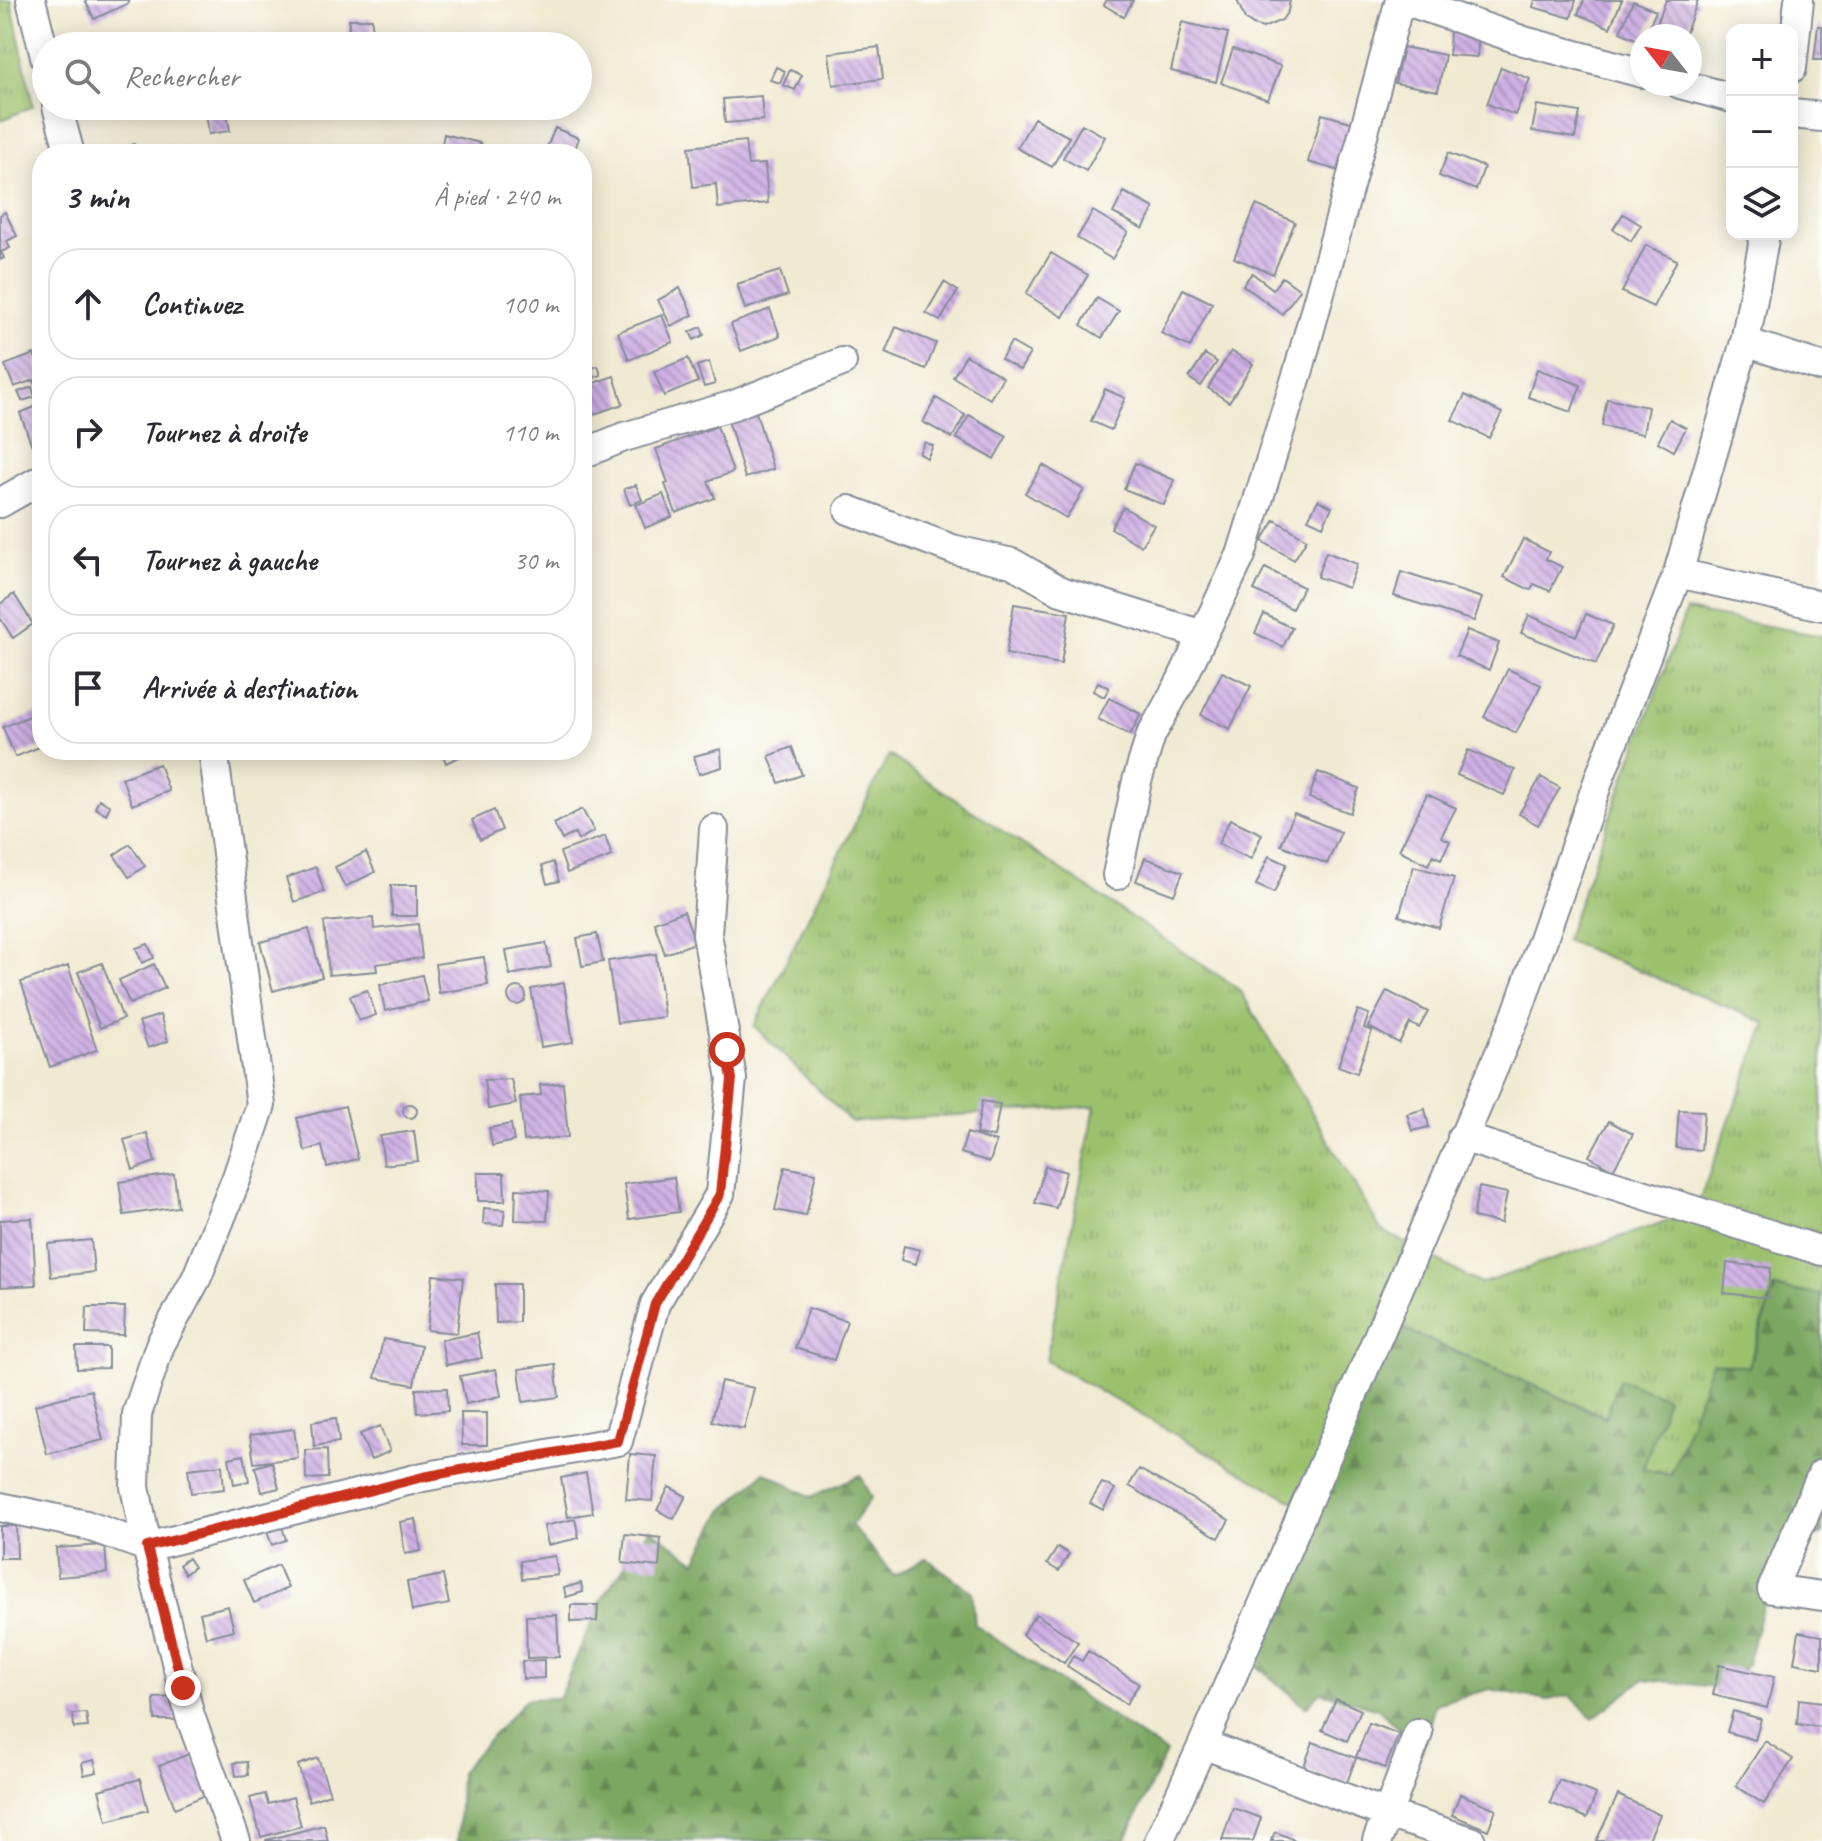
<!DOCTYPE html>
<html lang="fr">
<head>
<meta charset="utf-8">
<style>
	:root { --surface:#fff; --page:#f7f7f7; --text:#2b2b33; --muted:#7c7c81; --line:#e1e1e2 }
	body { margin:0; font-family:Caveat,sans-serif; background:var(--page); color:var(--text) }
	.controls { position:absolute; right:24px; top:24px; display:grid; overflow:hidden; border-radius:16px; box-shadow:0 4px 20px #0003 }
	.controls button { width:72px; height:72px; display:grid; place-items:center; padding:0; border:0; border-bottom:2px solid var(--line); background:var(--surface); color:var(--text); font:40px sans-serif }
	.compass { position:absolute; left:1630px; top:24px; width:72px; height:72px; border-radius:50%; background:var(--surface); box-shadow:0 4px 20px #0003; rotate:301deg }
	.stop { position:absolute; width:24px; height:24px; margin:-18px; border:6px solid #c8321e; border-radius:50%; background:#fff }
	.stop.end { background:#c8321e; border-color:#fff; box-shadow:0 2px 8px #0008 }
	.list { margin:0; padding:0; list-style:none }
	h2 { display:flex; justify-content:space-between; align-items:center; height:104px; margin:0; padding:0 32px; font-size:34px }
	h2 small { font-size:26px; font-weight:400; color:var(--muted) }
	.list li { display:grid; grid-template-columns:52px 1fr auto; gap:24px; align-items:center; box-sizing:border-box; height:112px; margin:0 16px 16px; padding:0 16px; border:2px solid var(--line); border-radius:32px }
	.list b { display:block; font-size:30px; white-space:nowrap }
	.list em { font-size:26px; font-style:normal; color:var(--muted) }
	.icon { flex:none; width:44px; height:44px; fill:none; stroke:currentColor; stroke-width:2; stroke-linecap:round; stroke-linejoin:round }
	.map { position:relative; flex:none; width:1822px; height:1841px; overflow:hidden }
	.search { position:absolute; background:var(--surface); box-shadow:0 4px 20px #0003; left:32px; top:32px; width:560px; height:88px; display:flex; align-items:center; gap:20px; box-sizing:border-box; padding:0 28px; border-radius:44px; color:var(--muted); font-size:30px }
	.panel { position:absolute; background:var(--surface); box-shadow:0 4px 20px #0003; left:32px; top:144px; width:560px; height:616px; border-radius:32px }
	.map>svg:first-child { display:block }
</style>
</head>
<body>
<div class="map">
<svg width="1822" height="1841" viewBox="0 0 1822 1841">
	<defs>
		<pattern id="grass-tufts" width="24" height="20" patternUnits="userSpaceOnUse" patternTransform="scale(2)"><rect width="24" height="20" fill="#9bc16d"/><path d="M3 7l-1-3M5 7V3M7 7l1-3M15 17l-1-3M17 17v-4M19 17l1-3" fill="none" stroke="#7e9d5d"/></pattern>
		<pattern id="forest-firs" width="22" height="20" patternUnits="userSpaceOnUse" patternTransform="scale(2)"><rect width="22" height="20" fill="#7ca760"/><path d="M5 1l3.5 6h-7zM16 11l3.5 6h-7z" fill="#658852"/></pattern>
		<pattern id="building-back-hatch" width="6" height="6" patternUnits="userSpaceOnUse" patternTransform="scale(2)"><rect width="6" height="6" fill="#cfb0e4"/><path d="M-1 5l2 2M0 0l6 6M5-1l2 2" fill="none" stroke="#a790bc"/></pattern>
	</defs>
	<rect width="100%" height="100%" fill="#fdfcf7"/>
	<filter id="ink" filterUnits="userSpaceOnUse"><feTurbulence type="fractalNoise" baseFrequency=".0125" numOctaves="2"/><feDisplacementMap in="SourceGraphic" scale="16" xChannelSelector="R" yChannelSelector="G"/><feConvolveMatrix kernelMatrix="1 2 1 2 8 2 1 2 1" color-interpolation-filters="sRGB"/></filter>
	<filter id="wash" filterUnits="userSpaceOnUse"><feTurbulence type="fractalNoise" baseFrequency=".006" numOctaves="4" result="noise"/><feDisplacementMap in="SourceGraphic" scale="32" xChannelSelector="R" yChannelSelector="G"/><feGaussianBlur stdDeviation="1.8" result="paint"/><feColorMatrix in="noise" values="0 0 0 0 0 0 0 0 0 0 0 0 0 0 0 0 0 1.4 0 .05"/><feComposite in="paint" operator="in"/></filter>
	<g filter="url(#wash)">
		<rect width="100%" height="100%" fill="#f1ead2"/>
		<!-- grass -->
		<path fill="url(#grass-tufts)" stroke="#5b7866" stroke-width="2" d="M0,0H11L33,106L0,121Z
			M1686,611L1822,636V1295L1774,1288L1748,1367L1712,1363L1672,1475L1643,1469L1666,1398L1606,1417L1395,1325L1314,1513L1046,1361L1095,1106L851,1122L754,1026L889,755L1240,990L1381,1230L1480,1284L1695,1212L1766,1023L1565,940Z"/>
		<!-- forest -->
		<path fill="url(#forest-firs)" stroke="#4c6b5f" stroke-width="2" d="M1774,1288L1822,1295V1535L1780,1541L1747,1664L1725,1688L1644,1679L1593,1718L1570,1695L1548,1700L1490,1689L1435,1704L1422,1751L1378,1709L1321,1692L1306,1707L1252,1662L1394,1325L1605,1417L1620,1379L1667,1398L1643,1469L1671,1475L1712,1362L1749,1367Z
			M765,1472L811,1497L860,1475L871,1498L851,1525L894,1576L926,1558L972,1592L975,1625L1166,1753L1125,1841H458L460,1772L526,1699L559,1698L601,1600L650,1529L696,1561L722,1512Z"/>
		<g id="blocks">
			<!-- building -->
			<path fill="url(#building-back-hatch)" d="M85,0H128L129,3L94,19Z
				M1107,0H1133L1124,17L1104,5Z
				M1237,0H1290L1288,11L1282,20L1263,28L1253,25L1245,19Z
				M1535,0H1576L1571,18L1533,7Z
				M1584,0H1622L1610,28L1578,14Z
				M1666,0H1698L1685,35L1657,24Z
				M1633,1L1656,11L1645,36H1642V42L1620,32Z
				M349,19H372L371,46H348Z
				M1182,22L1228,33L1216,82L1171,71Z
				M1818,26H1822V60H1814Z
				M1450,28L1479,30L1477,57L1449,55Z
				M879,47L883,79L833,85L829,53Z
				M1403,47L1445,55L1438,91L1395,83Z
				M1233,49L1281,66L1268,100L1221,83Z
				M776,67L785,71L780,83L770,80Z
				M1501,67L1530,79L1515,115L1487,104Z
				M790,70L802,75L795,90L783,85Z
				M761,96L763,120L725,123L723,99Z
				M1537,105L1580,112L1575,138L1532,131Z
				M205,106H226L230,131L209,134Z
				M1322,114L1354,123L1340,171L1308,162Z
				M1034,118L1069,137L1052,167L1017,148Z
				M1082,124L1105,137L1086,171L1063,158Z
				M555,128L579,138L573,154H544Z
				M444,134L480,143L478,154H440Z
				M745,141L748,165L765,164L768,203L718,208L716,184L693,187L689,147Z
				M134,144L138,154H123L121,149Z
				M1448,153L1484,167L1476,190L1439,176Z
				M1124,192L1154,208L1143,229L1113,213Z
				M1256,205L1295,222L1273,274L1234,258Z
				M1093,211L1128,232L1112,259L1077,238Z
				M5,212L17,236L7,241L10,248L1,252L4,258L0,260V215Z
				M1623,214L1641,225L1631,241L1613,229Z
				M1646,245L1677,260L1653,307L1622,292Z
				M1051,253L1088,275L1063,317L1026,294Z
				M780,271L788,295L745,309L737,284Z
				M1252,273L1273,289L1282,277L1300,290L1282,314L1243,285Z
				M944,282L958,291L940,321L926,313Z
				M680,288L693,315L671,326L658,300Z
				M1183,289L1212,303L1190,347L1161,333Z
				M1097,298L1119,311L1102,338L1081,325Z
				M770,309L780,336L741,351L731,324Z
				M662,315L673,342L629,360L618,332Z
				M701,327L704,335L694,340L690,332Z
				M896,327L936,343L926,369L885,353Z
				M1011,342L1030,353L1020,370L1001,359Z
				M1231,351L1253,364L1229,402L1208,388Z
				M34,354L42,376V386L37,388L34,380L14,387L5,365Z
				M1205,354L1217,362L1201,386L1189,378Z
				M966,355L1003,377L990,399L953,377Z
				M688,358L698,382L664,396L654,372Z
				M709,362L715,384L704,387L697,366Z
				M598,366L601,375L585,381L582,372Z
				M1537,369L1581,385L1571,412L1528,397Z
				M614,376L623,404L582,418V387Z
				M32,387L35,397L22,401L18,392Z
				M1105,389L1125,398L1111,430L1091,421Z
				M1465,395L1502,413L1489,438L1452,420Z
				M936,398L965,415L952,438L923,422Z
				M1607,399L1648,407L1643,434L1602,426Z
				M42,404V443L32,446L20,413Z
				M756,412L773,469L745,478L728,420Z
				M969,415L1007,436L994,459L956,438Z
				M1670,419L1686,428L1674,451L1658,442Z
				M717,426L733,472L708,481L715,498L676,513L665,484L668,483L656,449Z
				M925,442L933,446L927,458L919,453Z
				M1135,463L1174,480L1164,505L1124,489Z
				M1043,465L1084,490L1066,518L1025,493Z
				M636,485L642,500L630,505L624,489Z
				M663,494L672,517L645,528L636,505Z
				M1318,500L1332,507L1323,526L1308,519Z
				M1123,507L1154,525L1141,546L1111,528Z
				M1275,520L1307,539L1294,560L1262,541Z
				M1523,539L1549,552L1546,559L1562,567L1550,591L1534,584L1530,590L1504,577Z
				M1326,552L1357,564L1348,588L1317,577Z
				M1265,568L1303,587L1292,609L1254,590Z
				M1401,572L1482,598L1474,621L1394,596Z
				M14,594L33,624L13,638L0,618V604Z
				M1014,604L1069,613L1061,664L1006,654Z
				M1264,614L1292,628L1283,647L1255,633Z
				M1586,614L1613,625L1596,664L1521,633L1529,615L1576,636Z
				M1467,630L1499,643L1489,670L1456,656Z
				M1508,669L1541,685L1516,733L1484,717Z
				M1222,672L1251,686L1230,729L1201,715Z
				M1098,682L1109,688L1104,697L1093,691Z
				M1109,698L1141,714L1130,735L1098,719Z
				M42,711V746L15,757L3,727Z
				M792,747L802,775L779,783L769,756Z
				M721,749L722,767L699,774L694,756Z
				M441,750H475L446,763Z
				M1468,750L1515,770L1504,795L1457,775Z
				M159,764L169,791L132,805L122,778Z
				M1318,772L1359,788L1350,813L1309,798Z
				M1541,777L1560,788L1538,825L1519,814Z
				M1427,794L1456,808L1441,837L1450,841L1441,859L1433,855L1428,865L1399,850Z
				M99,799L110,806L106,814L95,808Z
				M582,809L594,831L578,840L575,833L562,840L554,824Z
				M494,810L502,830L480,840L472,820Z
				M1294,813L1341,832L1327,864L1281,845Z
				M1230,819L1262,834L1251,859L1218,844Z
				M605,836L612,856L567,873L560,852Z
				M130,844L145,866L129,877L114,855Z
				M366,852L375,872L345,887L335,867Z
				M1269,856L1287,864L1274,893L1256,885Z
				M1145,858L1183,872L1174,895L1136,881Z
				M553,862L559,881L547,884L542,866Z
				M1414,866L1454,878L1439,928L1399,916Z
				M316,867L324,892L294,902L286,878Z
				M391,885H417V916H392Z
				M684,911L695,943L665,954L654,922Z
				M373,918L374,929L418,924L422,958L376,964L377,971L329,975L324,922Z
				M309,929L322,977L273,991L260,942Z
				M597,934L603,962L582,966L577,938Z
				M546,943L551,967L510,975L506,950Z
				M148,944L154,958L142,963L136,948Z
				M656,954L664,1017L617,1023L608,961Z
				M484,957L488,985L439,993L435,964Z
				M102,963L123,1019L100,1028L78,972Z
				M154,964L165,988L130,1004L119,980Z
				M68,966L97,1050L50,1067L21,982Z
				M422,975L428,1001L385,1011L380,985Z
				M564,983L573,1042L541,1047L531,989Z
				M508 996a9 9 0 1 1 18 0a9 9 0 1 1-18 0Z
				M367,990L376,1015L359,1021L350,996Z
				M1387,991L1428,1012L1419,1028L1410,1023L1399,1043L1368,1027Z
				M1358,1010L1369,1014L1364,1028L1372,1031L1357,1073L1338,1066Z
				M160,1015L168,1041L148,1048L139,1022Z
				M511,1079L516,1104L488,1109L484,1080Z
				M563,1083L568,1137L524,1141L520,1097L541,1095L540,1085Z
				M982,1101L1000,1104L994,1137L976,1134Z
				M403 1111a7 7 0 1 1 14 0a7 7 0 1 1-14 0Z
				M345,1106L358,1159L327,1167L322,1146L305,1151L297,1118Z
				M1425,1109L1429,1127L1412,1131L1407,1114Z
				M1679,1110L1704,1111L1701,1150L1676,1148Z
				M1609,1121L1633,1134L1613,1170L1589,1156Z
				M511,1124L514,1141L492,1146L489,1128Z
				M414,1131L418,1161L384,1165L380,1136Z
				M147,1133L155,1162L133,1170L124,1140Z
				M967,1133L996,1142L990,1162L961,1153Z
				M1045,1166L1066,1172L1056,1208L1035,1203Z
				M785,1167L816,1173L806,1216L775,1210Z
				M478,1173H504L505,1201H478Z
				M174,1174L178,1207L124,1215L119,1182Z
				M674,1177L679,1212L629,1219L624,1184Z
				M1479,1187L1507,1193L1501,1223L1473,1217Z
				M516,1189L549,1191L547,1221L515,1220Z
				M484,1208L505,1210L503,1225L483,1224Z
				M32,1218L36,1285L0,1287V1220Z
				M91,1240L94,1272L51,1277L48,1244Z
				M904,1246L920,1250L916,1264L901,1260Z
				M1727,1263L1771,1268L1768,1298L1724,1293Z
				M433,1275L463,1278L457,1333L427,1330Z
				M495,1284H519V1322L496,1323Z
				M87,1307H125L124,1335L86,1334Z
				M808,1308L847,1321L834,1360L795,1348Z
				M477,1333L482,1358L446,1365L441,1340Z
				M383,1339L421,1346L414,1385L375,1378Z
				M76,1347H108V1368L77,1369Z
				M555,1364L559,1397L523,1402L519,1369Z
				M496,1369L501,1396L466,1404L460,1376Z
				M721,1381L754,1388L744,1429L712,1421Z
				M447,1388L448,1411L417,1413L416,1389Z
				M91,1390L103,1440L47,1454L35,1405Z
				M461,1413H487V1445H462Z
				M336,1418L339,1442L314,1446L312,1422Z
				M380,1426L390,1451L371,1460L360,1434Z
				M294,1429L298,1458L254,1463L250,1435Z
				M327,1449L328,1478L306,1479L305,1450Z
				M630,1454L656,1456L652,1501L626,1499Z
				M244,1455L249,1481L234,1484L229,1458Z
				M272,1462L279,1488L262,1492L255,1467Z
				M222,1465L224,1489L191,1493L188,1469Z
				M1139,1469L1229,1520L1219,1538L1129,1486Z
				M586,1473L593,1513L568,1517L561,1478Z
				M1102,1483L1115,1489L1103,1510L1090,1503Z
				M669,1487L686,1496L674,1519L657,1510Z
				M416,1519L421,1551L405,1554L400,1522Z
				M575,1519L579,1538L548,1545L544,1526Z
				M281,1523L286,1540L272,1545L266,1529Z
				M0,1526H16L17,1558H0Z
				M625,1534L661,1538L659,1567L622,1563Z
				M105,1545L107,1573L58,1577L56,1548Z
				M1058,1547L1069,1554L1059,1571L1047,1564Z
				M555,1556L558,1575L522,1579L520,1561Z
				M188,1558L194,1567L185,1574L179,1565Z
				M278,1565L288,1588L254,1603L244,1580Z
				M443,1575L449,1604L412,1611L407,1582Z
				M581,1583L583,1592L566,1597L564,1588Z
				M571,1605H598L597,1621L571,1622Z
				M228,1606L234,1630L206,1637L200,1613Z
				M1036,1614L1078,1642L1064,1663L1022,1635Z
				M557,1615L559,1657L527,1658L526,1616Z
				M1799,1632L1822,1636V1668L1794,1663Z
				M1088,1651L1139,1684L1126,1704L1067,1666L1073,1656L1082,1661Z
				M544,1660V1678L523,1679L522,1661Z
				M1719,1665L1774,1677L1767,1708L1713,1695Z
				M175,1697L176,1720H155L154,1698Z
				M1336,1699L1361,1710L1347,1741L1322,1730Z
				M1799,1699L1822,1702V1727L1797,1724Z
				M1733,1711L1761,1719L1755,1740L1727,1732Z
				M86,1713L88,1727L74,1728L73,1714Z
				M1369,1723L1399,1734L1385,1768L1356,1757Z
				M1765,1741L1793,1759L1764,1804L1736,1786Z
				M1313,1742L1356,1758L1346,1785L1303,1769Z
				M191,1753L208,1794L175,1808L159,1766Z
				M318,1758L330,1794L309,1801L298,1765Z
				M94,1760L97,1772L84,1775L82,1763Z
				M247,1762L248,1775L236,1776L234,1763Z
				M140,1779L148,1810L107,1821L99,1790Z
				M1559,1780L1596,1794L1587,1818L1550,1803Z
				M265,1794L268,1804L293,1797L301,1826L261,1837L250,1798Z
				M1460,1794L1496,1809L1488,1830L1452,1815Z
				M1618,1795L1660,1815L1648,1841H1596Z
				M1233,1808L1261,1818L1253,1841L1222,1840Z
				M324,1825L328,1841H266V1840Z
				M1276,1832L1297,1841H1271Z"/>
		</g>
	</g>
	<g filter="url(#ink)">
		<use href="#blocks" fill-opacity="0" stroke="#868c98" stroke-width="2"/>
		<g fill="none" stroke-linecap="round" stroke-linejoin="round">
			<defs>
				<path id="minor" d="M31,0L46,60
					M1404,0L1524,41L1642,73
					M1792,68L1799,0
					M1680,84L1732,98
					M57,106L70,154
					M1792,114L1822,117
					M1745,342L1822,367
					M582,454L624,437L734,405L842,362
					M0,503L42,479
					M849,510L952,549L1012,563L1061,591L1203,635
					M1678,573L1822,606
					M213,750L261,1105L237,1177L197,1277L160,1345L137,1414L135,1487L147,1547L190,1716L236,1841
					M1117,875L1137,781L1151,735L1181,681L1241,555L1299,369L1400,0
					M1462,1137L1822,1251
					M1822,1474L1772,1589L1822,1596
					M0,1507L86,1525L147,1547L423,1477L618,1441L655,1304L720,1194L732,1079L707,934L714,829
					M1203,1744L1387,1814L1471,1841
					M1159,1841L1203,1744L1517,1013L1599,779L1678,573L1745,342L1765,234
					M1377,1841L1418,1733"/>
			</defs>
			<!-- minor casing -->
			<use href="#minor" stroke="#868c98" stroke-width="32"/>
			<!-- minor -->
			<use href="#minor" stroke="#fff" stroke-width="28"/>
		</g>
	</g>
	<g fill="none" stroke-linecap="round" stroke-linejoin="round" filter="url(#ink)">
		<!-- route -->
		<path stroke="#c8321e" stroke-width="10" d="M183,1688L147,1547L423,1477L618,1441L655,1304L720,1194L732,1079L727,1050"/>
	</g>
</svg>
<div class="controls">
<button>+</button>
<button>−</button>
<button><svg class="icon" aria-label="layers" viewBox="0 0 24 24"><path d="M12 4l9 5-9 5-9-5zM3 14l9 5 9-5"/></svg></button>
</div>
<svg class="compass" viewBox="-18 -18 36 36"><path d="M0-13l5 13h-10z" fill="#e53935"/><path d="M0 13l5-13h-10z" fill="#7c7c81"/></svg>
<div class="stop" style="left:727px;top:1050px"></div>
<div class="stop end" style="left:183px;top:1688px"></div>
<div class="search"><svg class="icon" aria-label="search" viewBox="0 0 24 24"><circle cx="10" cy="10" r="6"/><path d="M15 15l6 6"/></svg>Rechercher</div>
<section class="panel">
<h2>3 min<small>À pied · 240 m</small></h2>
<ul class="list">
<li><svg class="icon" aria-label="ahead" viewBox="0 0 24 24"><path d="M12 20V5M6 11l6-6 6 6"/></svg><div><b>Continuez</b></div><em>100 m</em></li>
<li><svg class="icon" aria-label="right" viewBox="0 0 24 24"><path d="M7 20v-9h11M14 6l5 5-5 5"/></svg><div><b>Tournez à droite</b></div><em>110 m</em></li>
<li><svg class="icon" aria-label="left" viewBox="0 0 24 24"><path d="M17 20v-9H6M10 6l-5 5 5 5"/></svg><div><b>Tournez à gauche</b></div><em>30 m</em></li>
<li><svg class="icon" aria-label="arrive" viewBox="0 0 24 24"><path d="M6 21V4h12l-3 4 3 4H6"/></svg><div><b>Arrivée à destination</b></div></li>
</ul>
</section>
</div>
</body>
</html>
